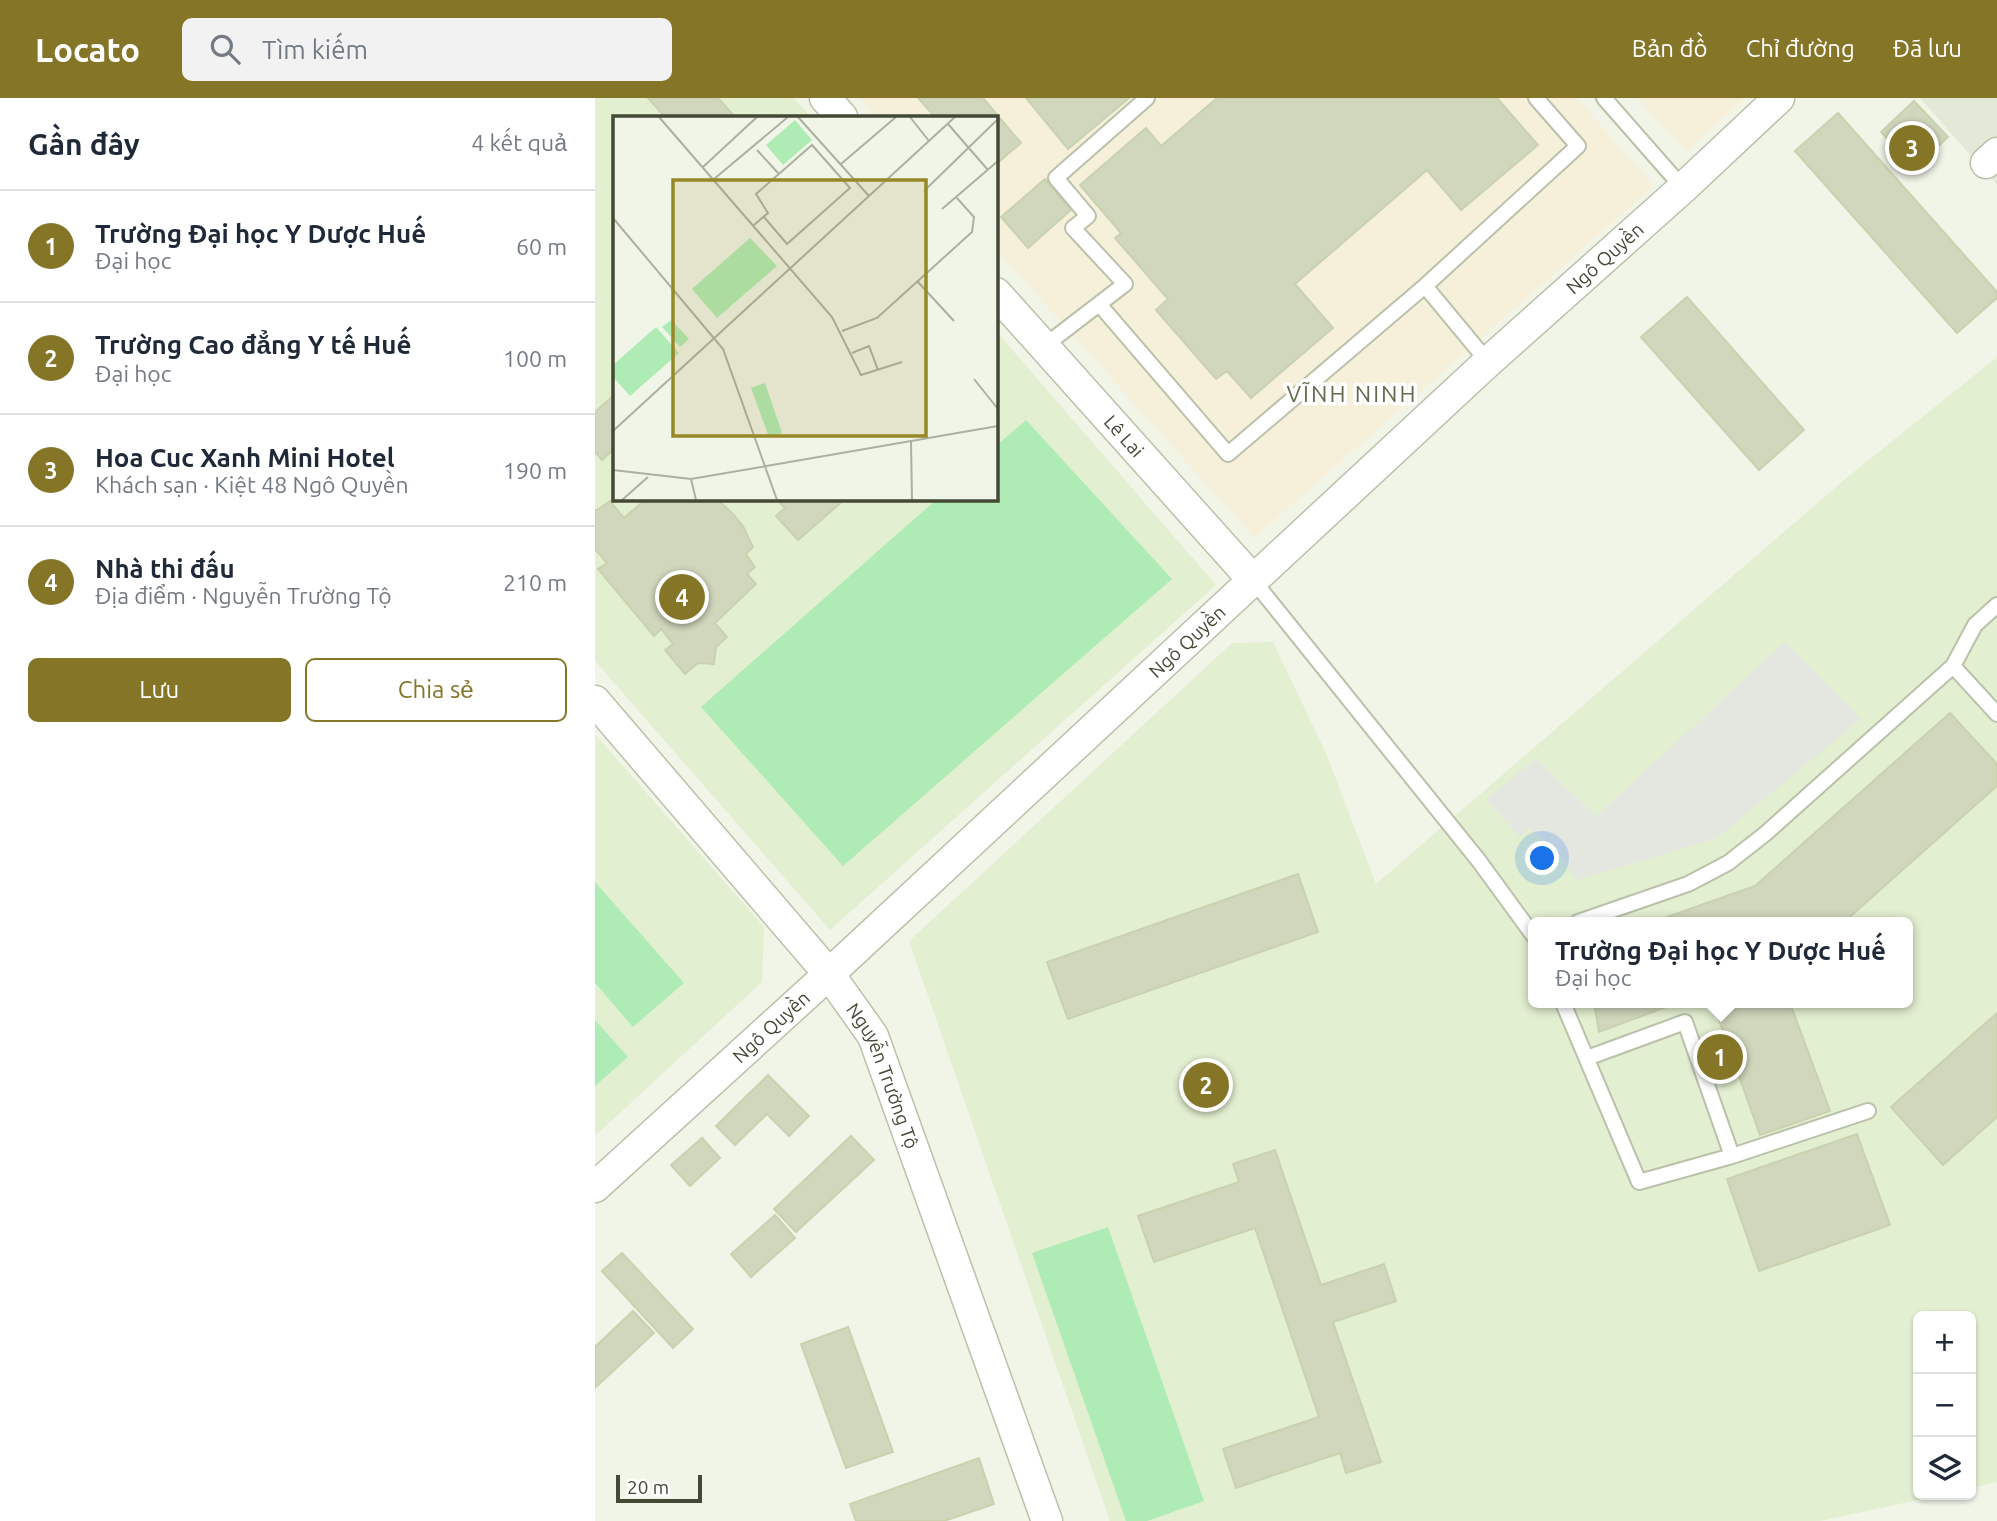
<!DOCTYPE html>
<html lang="vi">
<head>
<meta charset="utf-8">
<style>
	:root { --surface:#fff; --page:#f2f2f3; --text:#1f2937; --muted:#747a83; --line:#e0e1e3; --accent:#847527 }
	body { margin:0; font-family:Ubuntu,sans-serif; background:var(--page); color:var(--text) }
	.controls { position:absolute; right:21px; bottom:21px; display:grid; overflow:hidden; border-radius:10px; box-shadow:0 2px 5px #0004 }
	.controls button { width:63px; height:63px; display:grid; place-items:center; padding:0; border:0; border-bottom:2px solid var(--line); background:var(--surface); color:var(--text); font:35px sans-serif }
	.scale { position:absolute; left:21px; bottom:18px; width:86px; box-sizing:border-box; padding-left:7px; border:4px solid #444936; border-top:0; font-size:19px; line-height:24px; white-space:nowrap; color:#444936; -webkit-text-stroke:5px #fff; paint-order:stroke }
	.you { position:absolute; left:948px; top:761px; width:24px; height:24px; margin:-18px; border:5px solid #fff; border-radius:50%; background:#1a73e8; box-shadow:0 0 0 10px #1a73e833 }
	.badge { display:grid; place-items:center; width:46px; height:46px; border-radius:50%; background:var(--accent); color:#fff; font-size:23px; font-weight:700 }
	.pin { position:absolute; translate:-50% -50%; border:4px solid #fff; box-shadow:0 2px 7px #0006 }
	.popup { position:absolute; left:933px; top:819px; width:385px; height:91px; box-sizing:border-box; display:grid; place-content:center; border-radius:10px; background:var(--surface); filter:drop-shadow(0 2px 5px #0005); font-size:23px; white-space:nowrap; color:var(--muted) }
	.popup b { font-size:26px; color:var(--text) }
	.popup::after { content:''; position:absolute; left:50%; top:100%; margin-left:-14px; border:14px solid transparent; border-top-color:var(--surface) }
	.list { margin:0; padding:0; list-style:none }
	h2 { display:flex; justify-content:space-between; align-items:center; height:91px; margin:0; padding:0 28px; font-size:30px }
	h2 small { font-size:23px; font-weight:400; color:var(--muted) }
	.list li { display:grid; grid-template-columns:46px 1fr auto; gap:21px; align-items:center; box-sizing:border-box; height:112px; padding:0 28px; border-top:2px solid var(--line) }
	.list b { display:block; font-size:26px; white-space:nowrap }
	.list p { margin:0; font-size:23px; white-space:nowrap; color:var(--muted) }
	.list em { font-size:23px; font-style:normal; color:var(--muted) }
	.actions { display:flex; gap:14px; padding:21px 28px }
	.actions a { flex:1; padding:16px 0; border:2px solid var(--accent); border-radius:10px; text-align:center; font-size:24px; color:var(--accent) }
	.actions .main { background:var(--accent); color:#fff }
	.icon { flex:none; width:38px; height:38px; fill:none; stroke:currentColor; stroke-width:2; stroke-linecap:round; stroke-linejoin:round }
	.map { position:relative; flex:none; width:1402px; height:1423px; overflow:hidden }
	header { display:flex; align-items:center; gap:42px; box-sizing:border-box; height:98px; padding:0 35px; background:var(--accent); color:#fff }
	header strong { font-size:33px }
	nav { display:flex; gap:38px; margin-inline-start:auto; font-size:24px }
	.search { width:490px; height:63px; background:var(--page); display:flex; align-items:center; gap:18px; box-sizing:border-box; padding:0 24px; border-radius:10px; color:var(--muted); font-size:26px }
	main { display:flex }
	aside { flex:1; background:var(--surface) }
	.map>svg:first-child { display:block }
</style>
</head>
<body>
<header>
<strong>Locato</strong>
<div class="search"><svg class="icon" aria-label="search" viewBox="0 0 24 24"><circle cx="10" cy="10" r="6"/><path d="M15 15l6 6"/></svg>Tìm kiếm</div>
<nav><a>Bản đồ</a><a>Chỉ đường</a><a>Đã lưu</a></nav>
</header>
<main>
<aside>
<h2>Gần đây<small>4 kết quả</small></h2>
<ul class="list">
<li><span class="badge">1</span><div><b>Trường Đại học Y Dược Huế</b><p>Đại học</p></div><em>60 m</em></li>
<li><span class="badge">2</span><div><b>Trường Cao đẳng Y tế Huế</b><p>Đại học</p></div><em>100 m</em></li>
<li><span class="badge">3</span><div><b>Hoa Cuc Xanh Mini Hotel</b><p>Khách sạn · Kiệt 48 Ngô Quyền</p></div><em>190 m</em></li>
<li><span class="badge">4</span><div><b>Nhà thi đấu</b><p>Địa điểm · Nguyễn Trường Tộ</p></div><em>210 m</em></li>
</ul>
<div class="actions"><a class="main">Lưu</a><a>Chia sẻ</a></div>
</aside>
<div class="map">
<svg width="1402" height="1423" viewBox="0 0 1402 1423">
	<rect width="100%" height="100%" fill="#f0f5e8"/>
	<!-- residential -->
	<path fill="#e2e9d6" d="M1325,0H1402V87Z"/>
	<!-- education -->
	<path fill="#e3efd1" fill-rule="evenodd" d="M0,0H199L216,19H19V401H401V233L621,487L235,832L0,563Z
		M1402,259V1384L1376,1390V1218H1323V1397H1346L1225,1423H515L314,843L637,545L678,544L731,655L781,786L1256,376ZM938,824H1312V905H938Z
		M0,636L169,829L167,884L0,1038Z"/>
	<!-- medical -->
	<path fill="#f6f0db" d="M264,0H982L1059,88L659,440L401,152V19H281Z
		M1042,0H1150L1091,54Z"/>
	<!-- green -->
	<path fill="#afebb5" d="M431,322L577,481L248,768L106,609L342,401H401V348Z
		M0,784L89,885L38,929L0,885Z
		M0,922L33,959L0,988Z
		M513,1129L609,1403L552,1423H531L437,1155Z"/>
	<!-- parking -->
	<path fill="#e4e6e0" d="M1190,544L1266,621L1122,740L982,782L961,753L934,730L925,739L891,702L941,660L1001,718Z"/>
	<!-- building -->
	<path fill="#d0d7bc" stroke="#c9d2af" stroke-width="2" d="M53,0H123L140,19H70Z
		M323,0H388L426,45L401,66V19H340Z
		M431,0H534L473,51Z
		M622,0H902L943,47L866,112L832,72L700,186L738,230L656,300L632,273L621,281L561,212L573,201L520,140L526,135L485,87L551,30L566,48Z
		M1319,3L1353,39L1320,70L1286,34Z
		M1243,15L1402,194V200L1362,235L1200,53Z
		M450,81L476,112L433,150L406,119Z
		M1092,199L1209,332L1164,372L1046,239Z
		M19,297V351L7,362L0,354V314Z
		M51,401H122L137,415L148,428L158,449L151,456L160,469L152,476L161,486L120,525L132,539L121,549L119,566L103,565L90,576L70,552L78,546L66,531L59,538L3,471L12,465L0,451V412H2L15,403L29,420Z
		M181,401H250L203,442L181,418L190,410Z
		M1355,615L1402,666V688L1249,824H1058L1160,788Z
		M703,776L723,834L473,921L452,864Z
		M999,905H1082L1004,934Z
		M1128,905H1195L1235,1013L1165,1037L1119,908Z
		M1402,915V1019L1348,1067L1296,1009Z
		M173,977L214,1018L194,1038L172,1016L140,1047L121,1028Z
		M1262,1036L1295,1127L1164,1173L1132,1081Z
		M256,1038L279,1062L201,1134L179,1111Z
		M107,1040L125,1060L95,1088L76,1067Z
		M680,1052L726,1187L789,1166L801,1203L738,1224L786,1364L751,1375L745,1355L641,1390L628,1351L724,1319L660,1130L559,1164L543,1118L644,1084L638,1066Z
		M180,1117L200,1140L156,1179L136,1156Z
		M27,1155L98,1231L78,1250L7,1173Z
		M38,1213L59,1235L0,1290V1249Z
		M253,1229L298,1354L251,1370L206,1246Z
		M384,1360L399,1406L349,1423H261L255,1406Z"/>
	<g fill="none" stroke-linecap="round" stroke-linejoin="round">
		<defs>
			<path id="lane" d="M1009,0L1088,90
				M830,188L893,264
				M504,206L633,356L830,188L983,48L941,0
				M448,249L530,186L478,130L493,118L461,80L552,0
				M658,482L884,763L938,837
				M1358,568L1402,616
				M983,824L1093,786L1133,765L1170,736L1358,568L1380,527L1402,507
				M968,905L1044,1084L1137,1058L1273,1013
				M992,960L1090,924L1137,1058"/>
			<g id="street">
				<path d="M230,0L247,19"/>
				<path d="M1391,65L1402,55"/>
				<path id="s1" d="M401,195L658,482"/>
				<path id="s2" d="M0,603L234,876L278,938L452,1423"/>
				<path id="s3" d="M0,1089L234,876L893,264L1088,90L1184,0"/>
			</g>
		</defs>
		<!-- lane casing -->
		<use href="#lane" stroke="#bac1aa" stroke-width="18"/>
		<!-- street casing -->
		<use href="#street" stroke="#bac1aa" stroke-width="33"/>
		<!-- lane -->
		<use href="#lane" stroke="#fff" stroke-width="14"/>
		<!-- street -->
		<use href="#street" stroke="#fff" stroke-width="30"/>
	</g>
	<g text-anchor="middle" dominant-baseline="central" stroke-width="7" stroke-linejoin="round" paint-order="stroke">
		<!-- street labels -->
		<g font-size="19" fill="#444936" stroke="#fff">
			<text stroke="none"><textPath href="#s3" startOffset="1372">Ngô Quyền</textPath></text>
			<text stroke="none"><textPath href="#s1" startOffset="192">Lê Lai</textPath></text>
			<text stroke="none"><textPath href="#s3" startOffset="805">Ngô Quyền</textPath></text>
			<text stroke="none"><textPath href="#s3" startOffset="238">Ngô Quyền</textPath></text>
			<text stroke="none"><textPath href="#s2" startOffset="476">Nguyễn Trường Tộ</textPath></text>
		</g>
		<!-- quarter labels -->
		<g font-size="23" letter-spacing="2" fill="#646c4d" stroke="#fff">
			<text x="757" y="295">VĨNH NINH</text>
		</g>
	</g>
	<!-- overview -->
	<g transform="translate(18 18)">
		<rect width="385" height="385" fill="#f0f5e8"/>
		<path d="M182,4L199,24L170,49L153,29ZM137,122L164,150L104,202L79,173ZM58,204L76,223L67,231L49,211ZM43,211L66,237L17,280L0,261V249ZM152,267L169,317L156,321L138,272Z" fill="#afebb5"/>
		<path fill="none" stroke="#abb0a1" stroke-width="2" d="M46,1L219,201L248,259L289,246M185,1L256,80M297,1L316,25M335,8L375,54M144,34L166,58M228,48L283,1M90,51L144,1M101,63L175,1M311,75L385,3M329,93L385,45M0,102L110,233L164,384M141,109L155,97L143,78L199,29L237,72L174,128L151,101M305,166L341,205M229,215L264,202L359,116L361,101L343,81M239,237L256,230L265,254M361,263L385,293M0,315L342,1M298,326L299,384M0,354L78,363L385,310M78,363L83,384M9,384L35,361"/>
		<path fill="#988727" fill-opacity="0.15" stroke="#988727" stroke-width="3.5" d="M60,64H313V320H60Z"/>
		<rect width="385" height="385" fill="none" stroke="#444936" stroke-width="3.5"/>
	</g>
</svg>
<div class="controls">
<button>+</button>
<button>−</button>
<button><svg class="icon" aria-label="layers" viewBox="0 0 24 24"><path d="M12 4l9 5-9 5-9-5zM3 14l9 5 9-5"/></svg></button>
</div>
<div class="scale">20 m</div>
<div class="you"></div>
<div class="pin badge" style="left:1125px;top:959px">1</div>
<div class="popup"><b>Trường Đại học Y Dược Huế</b>Đại học</div>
<div class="pin badge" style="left:611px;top:987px">2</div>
<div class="pin badge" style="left:1317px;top:50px">3</div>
<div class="pin badge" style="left:87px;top:499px">4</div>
</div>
</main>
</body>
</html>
